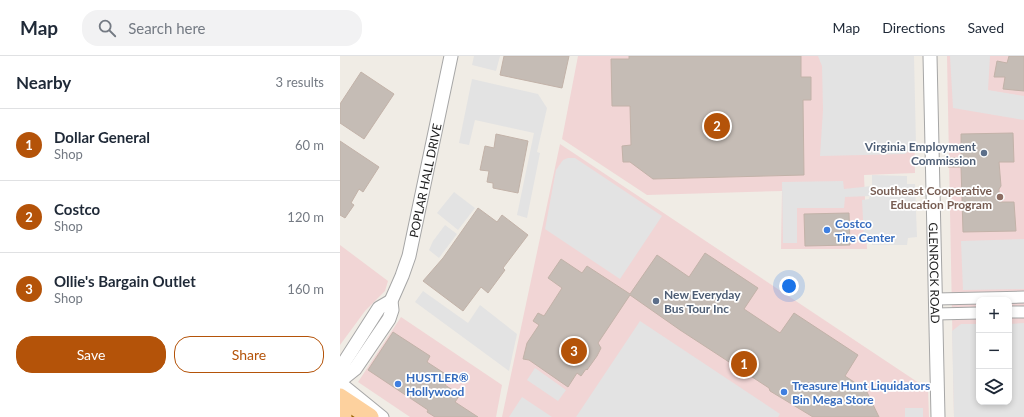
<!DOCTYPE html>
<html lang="en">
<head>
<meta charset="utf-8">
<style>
	:root { --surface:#fff; --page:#f2f2f3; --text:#1f2937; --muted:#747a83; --line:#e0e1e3; --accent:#b45309 }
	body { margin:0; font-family:Lato,sans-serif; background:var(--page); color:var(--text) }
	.controls { position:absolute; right:12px; bottom:12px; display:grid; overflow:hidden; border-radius:8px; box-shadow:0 2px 6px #0003 }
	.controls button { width:36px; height:36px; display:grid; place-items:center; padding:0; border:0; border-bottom:1px solid var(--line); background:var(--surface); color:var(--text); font:20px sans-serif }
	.you { position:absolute; left:449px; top:230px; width:14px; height:14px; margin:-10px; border:3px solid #fff; border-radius:50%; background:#1a73e8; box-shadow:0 0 0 6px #1a73e833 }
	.badge { display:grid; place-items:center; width:26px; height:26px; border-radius:50%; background:var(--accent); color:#fff; font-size:13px; font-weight:700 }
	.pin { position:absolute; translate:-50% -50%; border:2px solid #fff; box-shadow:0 1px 4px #0006 }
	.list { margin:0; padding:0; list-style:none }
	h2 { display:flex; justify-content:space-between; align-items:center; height:52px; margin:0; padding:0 16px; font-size:17px }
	h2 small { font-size:13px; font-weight:400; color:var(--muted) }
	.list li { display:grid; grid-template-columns:26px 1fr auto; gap:12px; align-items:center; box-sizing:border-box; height:72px; padding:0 16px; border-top:1px solid var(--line) }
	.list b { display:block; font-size:15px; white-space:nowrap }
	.list p { margin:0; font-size:13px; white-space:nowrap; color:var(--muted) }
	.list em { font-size:13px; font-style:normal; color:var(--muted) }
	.actions { display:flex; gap:8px; padding:12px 16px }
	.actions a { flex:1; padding:9px 0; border:1px solid var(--accent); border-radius:16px; text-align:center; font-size:14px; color:var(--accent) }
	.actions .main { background:var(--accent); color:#fff }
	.icon { flex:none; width:22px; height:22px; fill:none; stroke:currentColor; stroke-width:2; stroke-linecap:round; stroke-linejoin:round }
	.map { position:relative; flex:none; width:684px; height:361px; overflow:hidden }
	header { display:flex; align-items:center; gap:24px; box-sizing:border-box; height:56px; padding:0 20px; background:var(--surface); border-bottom:1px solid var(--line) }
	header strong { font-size:19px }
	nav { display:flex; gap:22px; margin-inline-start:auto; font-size:14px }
	.search { width:280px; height:36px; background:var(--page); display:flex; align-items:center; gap:10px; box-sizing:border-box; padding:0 14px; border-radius:16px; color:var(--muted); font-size:15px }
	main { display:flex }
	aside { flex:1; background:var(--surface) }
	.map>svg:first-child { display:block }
</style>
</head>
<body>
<header>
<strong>Map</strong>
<div class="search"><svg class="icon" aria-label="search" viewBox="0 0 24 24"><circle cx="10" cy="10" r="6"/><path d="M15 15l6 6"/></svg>Search here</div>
<nav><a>Map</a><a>Directions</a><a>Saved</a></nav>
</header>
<main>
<aside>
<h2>Nearby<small>3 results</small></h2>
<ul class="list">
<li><span class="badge">1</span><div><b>Dollar General</b><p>Shop</p></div><em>60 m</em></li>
<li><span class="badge">2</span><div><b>Costco</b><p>Shop</p></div><em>120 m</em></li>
<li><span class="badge">3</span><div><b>Ollie's Bargain Outlet</b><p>Shop</p></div><em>160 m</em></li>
</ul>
<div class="actions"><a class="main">Save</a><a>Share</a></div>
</aside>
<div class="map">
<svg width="684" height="361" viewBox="0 0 684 361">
	<rect width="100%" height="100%" fill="#f0ece5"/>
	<!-- commercial -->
	<path fill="#f1d5d5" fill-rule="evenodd" d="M238,0H573L575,117L524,119L527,193H441L442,135L307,139L222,83Z
		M607,0H684V361H614ZM639,244H669V346H639Z
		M220,88L588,333L589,361H162Z
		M0,189L48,225L45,235L25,255L0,289Z
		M61,261L162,329L156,361H70L18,326Z"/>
	<!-- parking -->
	<path fill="#e3e3e3" d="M134,0H160L156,15L132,9Z
		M478,0H574L576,89L565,98L480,100L483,54L482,10Z
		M610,0H650L648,34L684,40V64L613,52Z
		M132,23L198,38L207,52L197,96L200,97L187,162L177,159L194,77L135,64L129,89L119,87Z
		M228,102H235L322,160L280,223L205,173L216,114L223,104Z
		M532,119L567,120V128H575L577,181L568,182L567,189H532L531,181L524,182L522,144L529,143L530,140L505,141L504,152H457V187H443L442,126L503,125L504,133L532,130Z
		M114,136L135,152L118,174L97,157Z
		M105,169L117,178L99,202L89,194L93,185Z
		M684,183V233L623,234L621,185Z
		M83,235L128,267L140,249L177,278L169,315L75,246Z
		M300,265L440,358L438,361H236Z
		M684,267V361H614L612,275L621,268H639V346H669V268Z
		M195,312L226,334L218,345L187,324Z
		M182,341L212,361H169Z
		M565,352H583V361H565Z"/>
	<!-- building -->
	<path fill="#c5bcb5" stroke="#c2b2a8" d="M164,0H229L222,32L160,19Z
		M289,0H461V21H471V44H463L464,119L313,123L290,106H283L282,90L291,89L290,50H272L271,3H289Z
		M669,0H684V35L663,33L665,21H654L657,5L667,7Z
		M21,16L54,38L24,83L0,67V48Z
		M673,77L674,106H659L661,130L659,133V146H674L676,175L623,176L621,111H608V102H621V78Z
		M156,78L188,85L178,137L153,132V127L147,126L149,115L140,114L145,90L154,92Z
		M0,85L39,111L23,136L19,133L11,147L14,149L5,162L0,159Z
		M138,152L157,166L162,159L188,179L163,212L165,214L148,237L141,231L123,255L83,225L103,202Z
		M509,157L510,189L465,190L464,158Z
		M365,197L418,232L404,253L440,277L454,257L518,299L505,320L526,334L539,361H473L430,335L429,332L340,274L290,239L258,287L261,292L257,300L247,314L246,313L241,320L237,317L228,331L189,304L183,303L187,287L199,269L193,265L198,257L204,260L222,232L208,222L221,203L242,217L247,210L290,238L317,199L349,221Z
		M53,276L90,300L87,306L110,321L105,329L120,339L115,346L138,361H95L87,356L88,354L28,314Z"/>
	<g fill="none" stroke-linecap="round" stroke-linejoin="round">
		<defs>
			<path id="minor" d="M596,243L684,241
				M669,256H684
				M596,258L639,257
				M0,326L43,361"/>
			<g id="tertiary">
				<path id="s1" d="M590,0L598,361"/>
				<path d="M0,322L5,305L39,252L51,245"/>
				<path id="s2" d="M0,325L15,313L49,263L52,254L51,245L62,220L69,200L111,0"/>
			</g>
			<path id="primary" d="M0,341L30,361
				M0,359L3,361"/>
		</defs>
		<!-- minor casing -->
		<use href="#minor" stroke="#a6a6a6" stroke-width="13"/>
		<!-- tertiary casing -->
		<use href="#tertiary" stroke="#a6a6a6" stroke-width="15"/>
		<!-- primary casing -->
		<use href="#primary" stroke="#9b6300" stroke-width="19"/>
		<!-- minor -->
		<use href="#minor" stroke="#fff" stroke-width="11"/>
		<!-- tertiary -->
		<use href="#tertiary" stroke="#fff" stroke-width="13"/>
		<!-- primary -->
		<use href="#primary" stroke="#fdd19e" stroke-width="17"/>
	</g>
	<!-- markers -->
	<g fill="#5c6f8a" stroke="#fff" stroke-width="1.5">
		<circle cx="644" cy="97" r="4"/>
		<circle cx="316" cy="245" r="4"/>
	</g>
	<circle fill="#8d6e63" stroke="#fff" stroke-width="1.5" cx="660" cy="141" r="4"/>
	<g fill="#3f7fe0" stroke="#fff" stroke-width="1.5">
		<circle cx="487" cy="174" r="4"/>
		<circle cx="58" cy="328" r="4"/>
		<circle cx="444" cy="336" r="4"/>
	</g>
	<g text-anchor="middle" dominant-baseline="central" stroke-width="3.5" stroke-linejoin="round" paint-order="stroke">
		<!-- service labels -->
		<g font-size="12" font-weight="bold" fill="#4e5e75" stroke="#fff" text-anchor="end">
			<text x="636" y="90">Virginia Employment<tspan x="636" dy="14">Commission</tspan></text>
			<text x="324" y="238" text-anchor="start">New Everyday<tspan x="324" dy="14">Bus Tour Inc</tspan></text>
		</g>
		<!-- street labels -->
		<g font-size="12" fill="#1f1f1f" stroke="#fff">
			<text stroke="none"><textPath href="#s2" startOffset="224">POPLAR HALL DRIVE</textPath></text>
			<text stroke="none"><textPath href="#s1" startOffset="217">GLENROCK ROAD</textPath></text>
		</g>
		<!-- education labels -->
		<g font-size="12" font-weight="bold" fill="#785e54" stroke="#fff" text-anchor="end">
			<text x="652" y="134">Southeast Cooperative<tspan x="652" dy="14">Education Program</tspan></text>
		</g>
		<!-- shop labels -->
		<g font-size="12" font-weight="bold" fill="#366cbe" stroke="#fff" text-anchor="start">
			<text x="495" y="167">Costco<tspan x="495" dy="14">Tire Center</tspan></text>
			<text x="66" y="321">HUSTLER®<tspan x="66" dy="14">Hollywood</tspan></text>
			<text x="452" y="329">Treasure Hunt Liquidators<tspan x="452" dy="14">Bin Mega Store</tspan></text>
		</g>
	</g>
</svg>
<div class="controls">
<button>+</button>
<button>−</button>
<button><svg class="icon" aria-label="layers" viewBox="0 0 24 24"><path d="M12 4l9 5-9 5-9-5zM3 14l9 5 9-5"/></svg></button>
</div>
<div class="you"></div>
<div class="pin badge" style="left:404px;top:308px">1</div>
<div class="pin badge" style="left:377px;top:70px">2</div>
<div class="pin badge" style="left:234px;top:295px">3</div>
</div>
</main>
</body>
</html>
